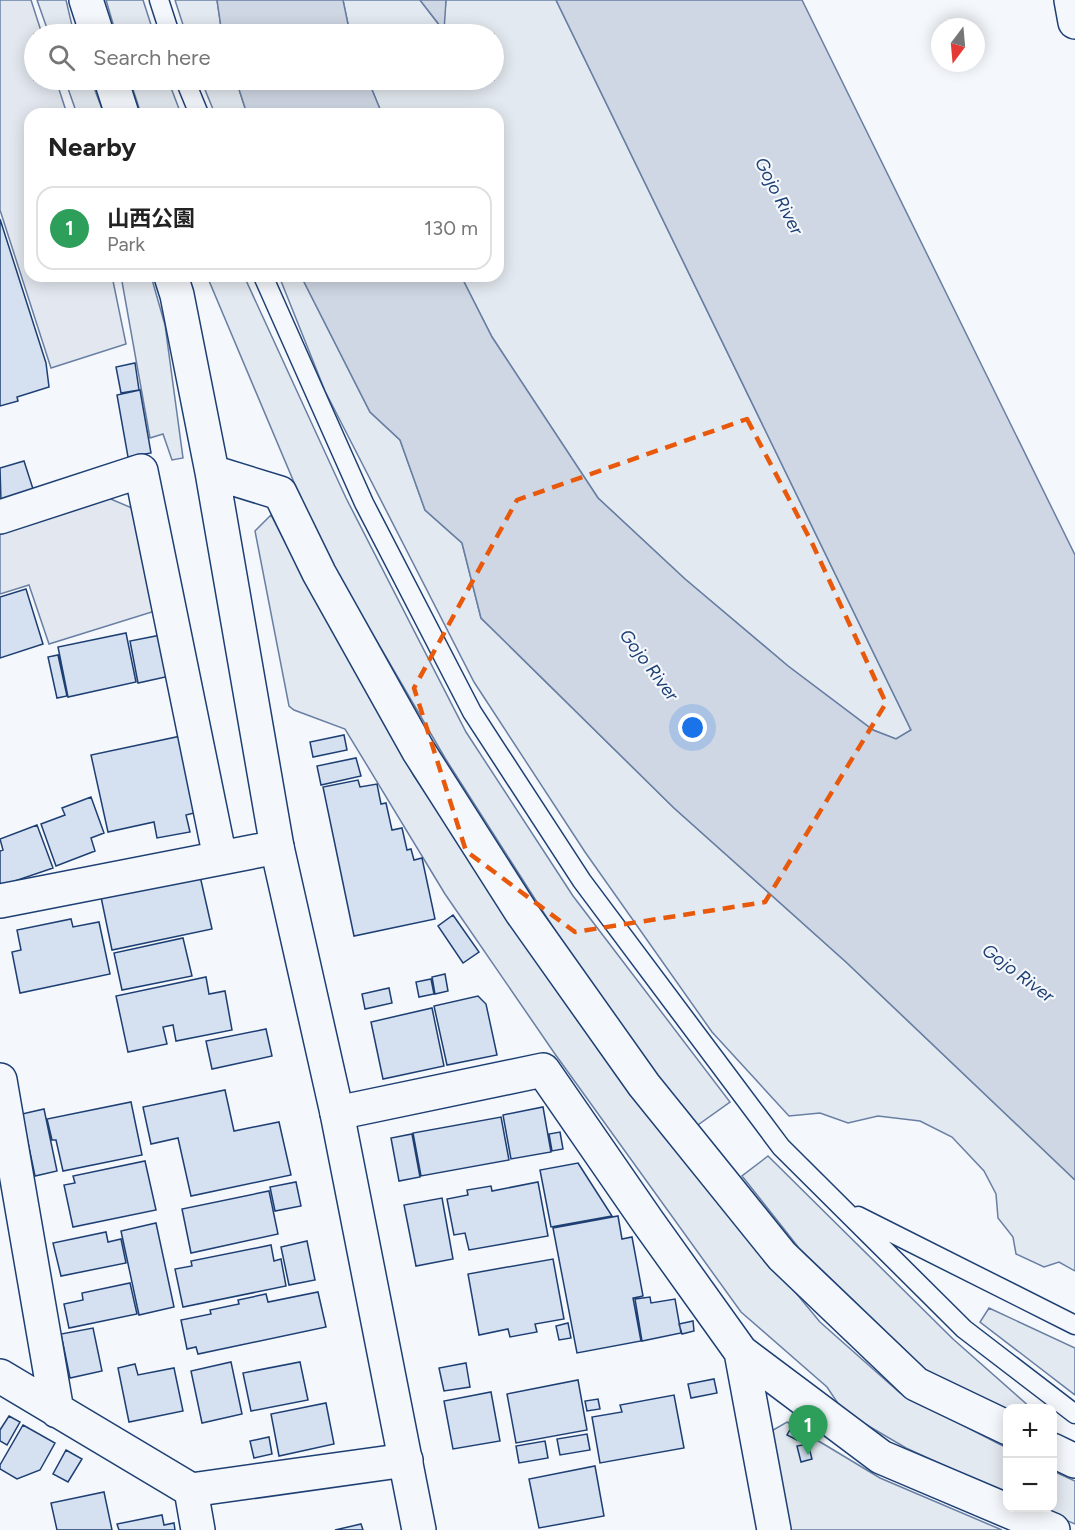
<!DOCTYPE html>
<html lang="en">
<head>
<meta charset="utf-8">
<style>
	:root { --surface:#fff; --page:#f6f6f6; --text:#222; --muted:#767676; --line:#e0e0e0; --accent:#b45309 }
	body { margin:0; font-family:Figtree,"Noto Sans JP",sans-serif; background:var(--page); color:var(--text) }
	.controls { position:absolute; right:18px; bottom:18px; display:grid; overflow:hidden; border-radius:12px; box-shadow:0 3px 15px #0003 }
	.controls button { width:54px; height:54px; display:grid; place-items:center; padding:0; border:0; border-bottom:2px solid var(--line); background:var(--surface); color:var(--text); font:30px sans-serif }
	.compass { position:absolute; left:931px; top:18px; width:54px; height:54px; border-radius:50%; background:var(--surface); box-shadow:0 3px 15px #0003; rotate:196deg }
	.you { position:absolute; left:693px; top:728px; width:21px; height:21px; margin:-15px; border:4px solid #fff; border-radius:50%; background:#1a73e8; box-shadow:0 0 0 9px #1a73e833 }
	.badge { display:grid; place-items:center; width:39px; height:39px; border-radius:50%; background:var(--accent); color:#fff; font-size:20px; font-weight:700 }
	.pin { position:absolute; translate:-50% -50px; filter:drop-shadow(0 2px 3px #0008) }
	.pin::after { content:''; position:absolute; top:32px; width:21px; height:18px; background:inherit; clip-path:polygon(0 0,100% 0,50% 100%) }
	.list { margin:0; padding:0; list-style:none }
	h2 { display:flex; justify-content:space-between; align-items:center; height:78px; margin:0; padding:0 24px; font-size:26px }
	h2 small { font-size:20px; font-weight:400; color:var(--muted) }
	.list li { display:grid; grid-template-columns:39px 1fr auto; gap:18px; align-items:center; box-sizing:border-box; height:84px; margin:0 12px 12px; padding:0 12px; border:2px solid var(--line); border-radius:18px }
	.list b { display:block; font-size:22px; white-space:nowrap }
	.list p { margin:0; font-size:20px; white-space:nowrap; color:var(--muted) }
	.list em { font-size:20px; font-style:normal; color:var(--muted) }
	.icon { flex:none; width:33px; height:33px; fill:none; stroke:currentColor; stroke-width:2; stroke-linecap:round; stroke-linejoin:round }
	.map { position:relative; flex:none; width:1075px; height:1530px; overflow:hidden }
	.search { position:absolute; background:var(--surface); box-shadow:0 3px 15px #0003; left:24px; top:24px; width:480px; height:66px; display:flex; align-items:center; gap:15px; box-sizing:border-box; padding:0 21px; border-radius:33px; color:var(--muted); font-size:22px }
	.panel { position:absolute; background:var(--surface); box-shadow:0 3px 15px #0003; left:24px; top:108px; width:480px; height:174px; border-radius:18px }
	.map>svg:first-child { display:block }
</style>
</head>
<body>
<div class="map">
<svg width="1075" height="1530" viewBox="0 0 1075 1530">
	<rect width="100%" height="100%" fill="#f4f7fb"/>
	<!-- green -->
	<path fill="#e3e9f0" stroke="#687fa3" stroke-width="1.5" d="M37,0H66L74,34H49Z
		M106,0H143L154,34H116Z
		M175,0H217L222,34H186Z
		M343,0H420L443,30L446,0H556L911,730L896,739L873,730L788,666L685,579L598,498L492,337L461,276H498V114H382L368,80H494V34H350Z
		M65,80H91L104,114H77Z
		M130,80H168L181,114H141Z
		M201,80H236L247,114H215Z
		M121,276H151L165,325L183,458L172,460L163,434L150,438Z
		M207,276H244L346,498L466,732L573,896L730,1102L695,1127L593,990L445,758L320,544Z
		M279,276H301L370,412L400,440L425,510L462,543L481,618L674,808L846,962L1075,1180V1271L1059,1262L1044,1267L1016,1254L1013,1237L998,1218L996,1194L984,1171L952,1137L920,1121L878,1116L848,1123L820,1113L789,1116L712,1032L585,852L474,682L325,391Z
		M271,515L313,596L414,776L578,1021L698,1175L820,1322L900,1393L1007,1448V1494L906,1448L843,1411L827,1387L741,1312L555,1054L445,894L345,729L294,710L289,706L255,531Z
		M768,1156L953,1339L1031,1408L1007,1409L927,1371L799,1248L742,1176Z
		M989,1308L1075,1348V1395L980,1322Z
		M787,1422L880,1478L1002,1530H787L768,1433Z
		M1053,1471L1075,1481V1524L1037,1508H1052Z"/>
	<!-- parking -->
	<path fill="#e3e8f0" stroke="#687fa3" stroke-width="1.5" d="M0,0H31L42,34H34V80H56L67,114H30V276H112L126,344L51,368L0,210Z
		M106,497L132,508L155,611L49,644L29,585L0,594V530Z"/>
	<!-- water -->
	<path fill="#cfd7e4" stroke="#687fa3" stroke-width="1.5" d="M217,0H343L350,34H222Z
		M420,0H446L444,31Z
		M556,0H802L1075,555V1180L846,962L674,808L481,618L462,543L425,510L400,440L370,412L301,276H461L492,337L598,498L685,579L788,666L873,730L896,739L911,730Z
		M236,80H368L382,114H247Z"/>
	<!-- building -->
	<path fill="#d5e0f0" stroke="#1d3f73" stroke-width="1.5" d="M0,219L46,363L49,387L17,397L18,401L0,406Z
		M135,363L139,390L121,393L116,367Z
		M140,390L151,453L128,457L117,395Z
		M24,461L34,492L1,502L0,468Z
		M26,589L43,644L0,658V597Z
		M126,633L136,682L68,697L58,647Z
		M161,635L170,676L138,683L130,641Z
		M58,655L67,696L57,698L48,657Z
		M344,735L347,750L313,757L310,742Z
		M181,736L198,812L186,815L190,832L157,838L154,822L108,832L91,755Z
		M356,758L361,776L321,785L317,766Z
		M358,780L360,787L377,784L381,804L386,803L392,830L402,828L407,850L411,849L414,860L422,858L435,919L354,936L323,787Z
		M91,797L104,833L91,838L95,851L56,866L41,824L65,815L62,808Z
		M37,825L53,868L0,886V851L3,850L0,839Z
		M200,876L212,929L112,950L101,897Z
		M453,915L479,952L463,963L438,926Z
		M71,919L73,927L99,922L110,974L20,993L12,952L21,950L17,930Z
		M183,938L192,976L122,990L114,953Z
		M445,974L448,991L435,994L432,977Z
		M206,977L209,994L225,991L232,1030L176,1041L173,1025L163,1027L167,1044L128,1052L116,996Z
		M431,979L434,994L419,997L416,982Z
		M389,988L392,1003L365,1009L362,994Z
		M478,996L486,1004L497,1055L447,1065L434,1006Z
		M432,1008L444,1066L383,1079L371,1022Z
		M266,1029L272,1056L212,1069L206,1041Z
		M225,1090L234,1131L279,1122L291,1175L191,1196L178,1138L151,1144L143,1107Z
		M131,1102L142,1155L63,1171L56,1140H52L47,1119Z
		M543,1107L551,1152L511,1159L503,1115Z
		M44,1109L57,1171L35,1176L22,1114Z
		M501,1117L509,1160L421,1176L413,1133Z
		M560,1132L563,1149L552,1151L549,1134Z
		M412,1134L420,1177L399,1181L391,1138Z
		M145,1161L156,1210L73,1227L64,1185L75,1183L73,1176Z
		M578,1163L612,1216L551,1227L540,1170Z
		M296,1182L301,1206L275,1211L270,1187Z
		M538,1182L548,1236L469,1250L465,1233L454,1235L447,1199L468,1195L467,1190L491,1186L492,1191Z
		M269,1191L278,1234L191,1253L182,1209Z
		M442,1198L453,1259L416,1266L404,1205Z
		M618,1216L622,1239L632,1237L643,1296L633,1298L641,1341L577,1353L553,1228Z
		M156,1223L174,1307L139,1315L121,1231Z
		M106,1232L108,1242L121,1239L126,1263L61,1276L53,1243Z
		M307,1241L315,1280L289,1285L281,1247Z
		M271,1245L274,1261L281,1259L286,1286L183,1307L175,1269L192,1266L191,1261Z
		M553,1259L564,1319L535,1324L537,1332L510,1337L508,1329L479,1335L468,1274Z
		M130,1283L137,1314L69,1328L64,1304L83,1300L82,1293Z
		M318,1292L326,1327L198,1354L196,1347L187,1349L181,1320L211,1314L210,1310L239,1304L238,1300L266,1294L268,1302Z
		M650,1297L651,1303L675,1299L681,1333L642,1341L635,1299Z
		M693,1321L694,1331L682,1334L679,1324Z
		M568,1323L571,1338L559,1340L556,1326Z
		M93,1328L102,1371L70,1378L61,1334Z
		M231,1362L242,1414L202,1423L191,1371Z
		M300,1362L308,1400L251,1411L243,1373Z
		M466,1363L470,1387L444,1391L439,1368Z
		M135,1364L138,1375L174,1368L183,1411L129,1422L118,1368Z
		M714,1379L717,1393L691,1398L688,1384Z
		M578,1380L587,1430L516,1443L507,1394Z
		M491,1392L500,1441L453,1449L444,1401Z
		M674,1395L684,1448L600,1463L592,1417L622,1412L620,1405Z
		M598,1399L600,1409L587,1411L585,1401Z
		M326,1403L334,1444L279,1456L271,1414Z
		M9,1416L20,1422L7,1445L0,1441V1430Z
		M23,1425L55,1443L40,1470L17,1479L0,1469V1465Z
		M791,1428L801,1434L797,1440L787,1435Z
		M587,1434L590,1450L560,1455L557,1439Z
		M269,1437L272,1454L254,1458L250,1441Z
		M545,1441L548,1458L519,1463L516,1446Z
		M808,1444L812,1459L801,1462L797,1446Z
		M66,1450L82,1459L68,1482L53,1474Z
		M595,1466L604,1516L539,1528L529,1479Z
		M104,1492L112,1530H57L51,1503Z
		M162,1515L164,1525L174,1523L175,1530H119L117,1524Z
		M361,1524L363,1530H335Z"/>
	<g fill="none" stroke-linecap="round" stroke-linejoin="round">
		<defs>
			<path id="lane" d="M159,0L170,34
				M185,80L199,114
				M263,276L364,503L472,712L582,881L781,1147L964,1329L1075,1414
				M858,1216L1075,1325"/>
			<path id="street" d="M86,0L97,34
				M111,80L122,114
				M212,472L280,493L319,573L418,750L522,913L644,1085L782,1256L916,1384L1008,1428
				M0,517L141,471L220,858
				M0,901L277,847L212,472L177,295L171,276
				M0,1080L57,1411
				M337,1113L543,1070L648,1222L741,1352L881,1457L1053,1530
				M741,1352L774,1530
				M0,1376L191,1490L406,1460
				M1052,1450L1075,1461
				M191,1490L198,1530"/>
			<path id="secondary" d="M1071,0L1075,22
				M277,847L337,1113L419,1530"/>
		</defs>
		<!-- lane casing -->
		<use href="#lane" stroke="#1d3f73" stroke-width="21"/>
		<!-- street casing -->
		<use href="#street" stroke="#1d3f73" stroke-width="36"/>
		<!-- secondary casing -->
		<use href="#secondary" stroke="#1d3f73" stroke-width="36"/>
		<!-- lane -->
		<use href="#lane" stroke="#f4f7fb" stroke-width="18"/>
		<!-- street -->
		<use href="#street" stroke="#f4f7fb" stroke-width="33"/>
		<!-- secondary -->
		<use href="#secondary" stroke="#f4f7fb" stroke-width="33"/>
	</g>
	<!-- marked area -->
	<path fill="none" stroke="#e8590c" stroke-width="4.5" stroke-dasharray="12 8" stroke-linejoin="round" d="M747,419L812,543L886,703L765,902L575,932L466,851L414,688L517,500Z"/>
	<g text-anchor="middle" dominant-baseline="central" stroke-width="4.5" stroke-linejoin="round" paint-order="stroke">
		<!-- water labels -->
		<g font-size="18" font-style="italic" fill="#1d3f73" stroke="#f4f7fb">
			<text transform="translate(779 196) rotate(63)">Gojo River</text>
			<text transform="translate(649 665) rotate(53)">Gojo River</text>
			<text transform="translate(1018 973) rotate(37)">Gojo River</text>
		</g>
	</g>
</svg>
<div class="controls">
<button>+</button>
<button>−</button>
</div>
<svg class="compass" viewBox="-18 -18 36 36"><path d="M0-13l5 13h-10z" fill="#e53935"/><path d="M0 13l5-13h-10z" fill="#767676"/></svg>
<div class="you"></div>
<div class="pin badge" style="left:808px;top:1455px;background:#2e9e5b">1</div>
<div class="search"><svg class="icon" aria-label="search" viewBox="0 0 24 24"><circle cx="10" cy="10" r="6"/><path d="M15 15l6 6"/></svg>Search here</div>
<section class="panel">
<h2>Nearby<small></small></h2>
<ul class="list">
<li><span class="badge" style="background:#2e9e5b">1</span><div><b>山西公園</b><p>Park</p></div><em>130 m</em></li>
</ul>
</section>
</div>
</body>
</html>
